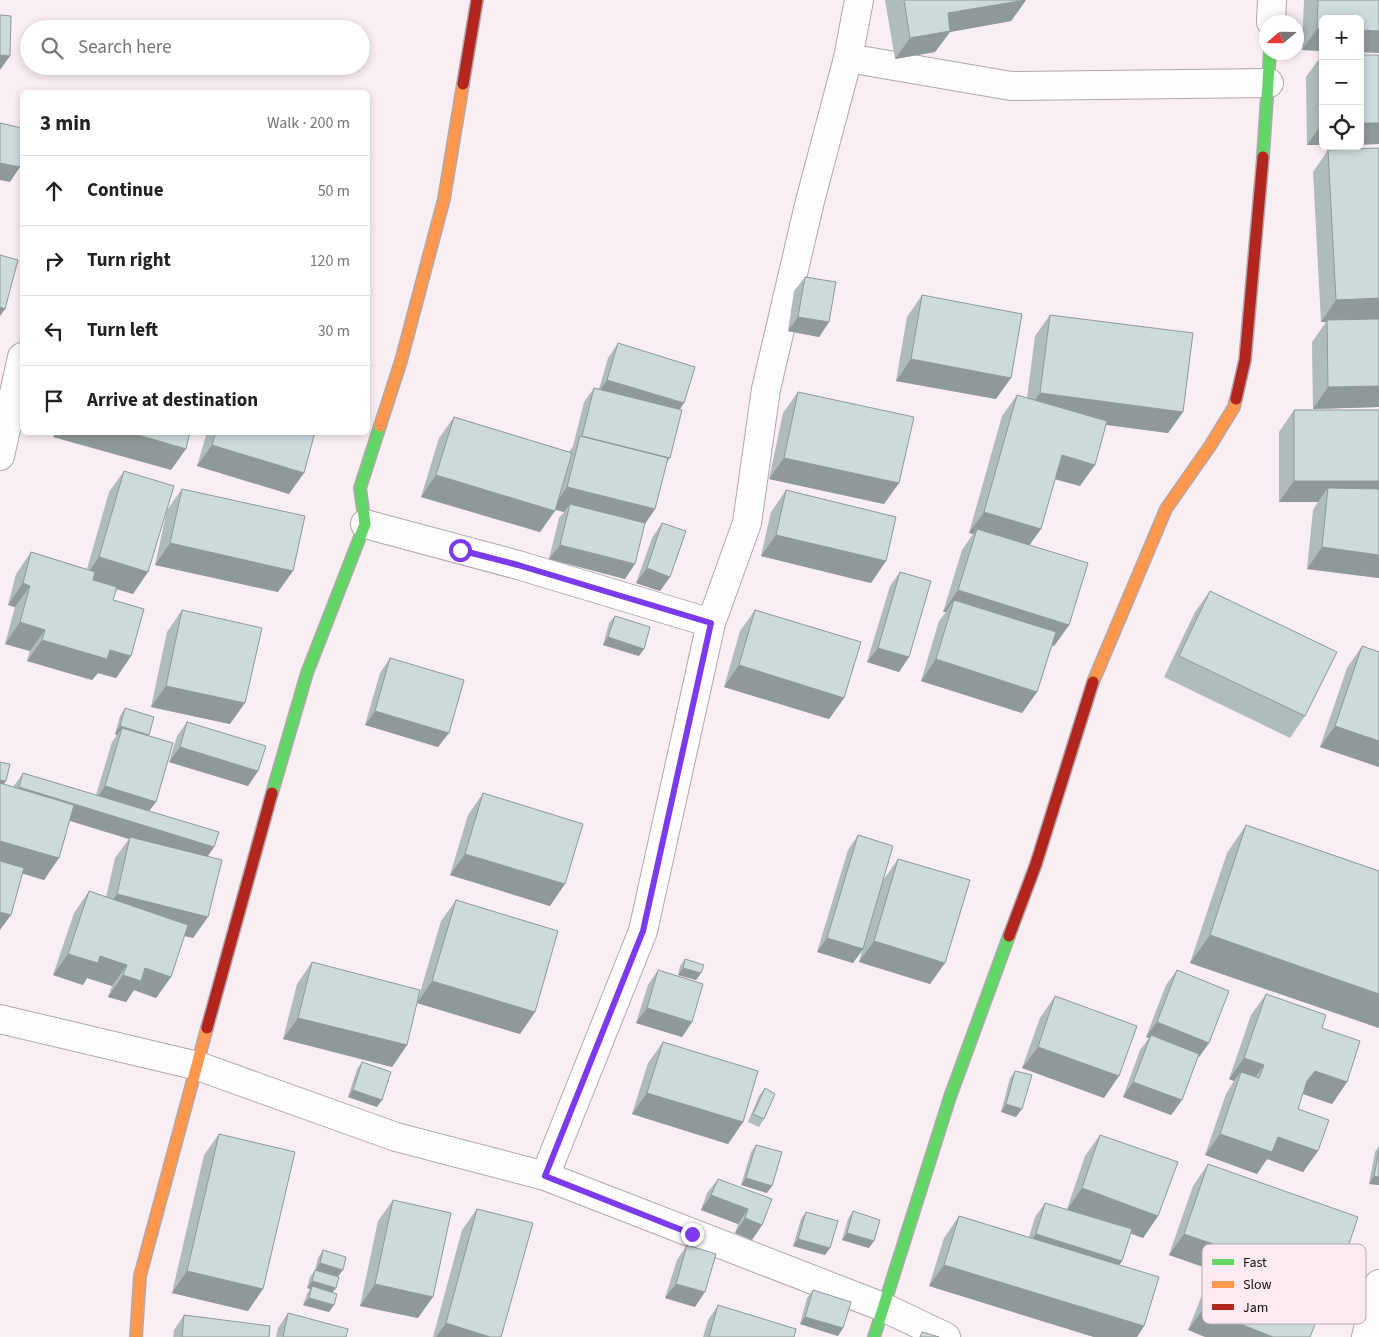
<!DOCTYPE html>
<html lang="en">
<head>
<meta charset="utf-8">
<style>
	:root { --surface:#fff; --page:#f6f6f6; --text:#222; --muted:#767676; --line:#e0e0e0 }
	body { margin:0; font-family:"Source Sans 3",sans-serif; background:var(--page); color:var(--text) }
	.controls { position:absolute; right:15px; top:15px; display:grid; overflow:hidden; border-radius:8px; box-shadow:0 2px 8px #0003 }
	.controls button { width:45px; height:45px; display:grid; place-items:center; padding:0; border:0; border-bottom:1px solid var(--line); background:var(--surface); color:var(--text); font:25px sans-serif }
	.compass { position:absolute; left:1259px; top:15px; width:45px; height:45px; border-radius:50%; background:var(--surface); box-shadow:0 2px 8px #0003; rotate:250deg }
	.stop { position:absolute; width:15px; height:15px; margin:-11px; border:4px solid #7c3aed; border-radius:50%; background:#fff }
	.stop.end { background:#7c3aed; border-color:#fff; box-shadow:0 1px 5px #0008 }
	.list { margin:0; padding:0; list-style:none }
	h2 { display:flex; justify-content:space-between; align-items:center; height:65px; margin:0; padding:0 20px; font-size:21px }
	h2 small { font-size:16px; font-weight:400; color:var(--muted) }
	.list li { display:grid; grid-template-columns:32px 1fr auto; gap:15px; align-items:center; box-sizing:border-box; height:70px; padding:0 20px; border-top:1px solid var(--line) }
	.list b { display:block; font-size:19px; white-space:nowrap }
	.list em { font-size:16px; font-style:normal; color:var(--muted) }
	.icon { flex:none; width:28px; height:28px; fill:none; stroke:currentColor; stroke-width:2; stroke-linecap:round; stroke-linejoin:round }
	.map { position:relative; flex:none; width:1379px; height:1337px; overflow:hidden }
	.search { position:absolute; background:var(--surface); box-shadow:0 2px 8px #0003; left:20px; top:20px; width:350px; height:55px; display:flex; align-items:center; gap:12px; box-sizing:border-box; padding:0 18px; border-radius:28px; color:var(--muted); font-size:19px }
	.panel { position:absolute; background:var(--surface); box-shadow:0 2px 8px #0003; left:20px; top:90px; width:350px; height:345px; border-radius:8px }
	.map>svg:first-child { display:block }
</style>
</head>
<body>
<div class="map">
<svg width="1379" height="1337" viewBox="0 0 1379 1337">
	<rect width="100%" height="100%" fill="#f9eef3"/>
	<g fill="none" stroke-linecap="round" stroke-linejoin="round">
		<defs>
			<path id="street" d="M1271,22L1272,0
				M848,58L1011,86L1269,83
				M0,456L22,357
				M365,524L518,565L711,623
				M0,1019L198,1066L396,1137L545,1176L883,1307L946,1337
				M545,1176L643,931L711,623L747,523L766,389L810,201L848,58L859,0
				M1366,1337L1379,1284"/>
			<path id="fast" d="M1263,157L1270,52
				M272,793L307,673L365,524L360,488L380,426
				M874,1337L950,1097L1009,936"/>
			<path id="slow" d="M380,426L401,361L444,199L463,84
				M1093,682L1166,509L1210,446L1234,407L1236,399
				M136,1337L140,1276L207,1028"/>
			<path id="jam" d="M463,84L477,0
				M1236,399L1245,360L1263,157
				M1009,936L1036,864L1093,682
				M207,1028L272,793"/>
		</defs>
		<!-- street casing -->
		<use href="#street" stroke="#b0a8ac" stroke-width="30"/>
		<!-- fast casing -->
		<use href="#fast" stroke="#b0a8ac" stroke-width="14"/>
		<!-- slow casing -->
		<use href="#slow" stroke="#b0a8ac" stroke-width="14"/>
		<!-- jam casing -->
		<use href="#jam" stroke="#b0a8ac" stroke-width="14"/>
		<!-- street -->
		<use href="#street" stroke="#fefcfd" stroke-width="28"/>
		<!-- fast -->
		<use href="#fast" stroke="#63d668" stroke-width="11"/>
		<!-- slow -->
		<use href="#slow" stroke="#ff974d" stroke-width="11"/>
		<!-- jam -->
		<use href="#jam" stroke="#b3261e" stroke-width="11"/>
	</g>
	<!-- wall -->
	<path fill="#afbbbc" d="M885,0H1026L1011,21L950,32L935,52L895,59Z
		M1304,0H1379V53L1360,52V19L1323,51L1302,50Z
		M1321,56L1323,145H1307L1306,77Z
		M1328,150L1379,407L1313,409L1312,342L1326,322H1321L1313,172Z
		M805,277L829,322L819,337L788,331L794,291Z
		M922,295L996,399L896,381L907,317Z
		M1050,315L1183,412L1168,433L1106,425L1080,486L1055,479L1030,545L1069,625L1054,646L1052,645L1037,692L1022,713L921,681L939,621L946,612H943L962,550L973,534L969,533L1002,416L1017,395L1027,398L1035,336Z
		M618,343L680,409L670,458L666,464L655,509L645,524L625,579L549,559L559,518L564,512L555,509L540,532L421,497L439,438L454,417L569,452L573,446L584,402L594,388L599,389L608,358Z
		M798,392L884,504L769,479L783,413Z
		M1294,410L1379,578L1307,569L1313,510L1318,502H1279V432Z
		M207,432H315L289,494L197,466Z
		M124,471L133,594L117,589L113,600L131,656L116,678L98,673L92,680L27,661L30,651L5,644L15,607L8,605L16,574L31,552L87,569L109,492Z
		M182,489L278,592L155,565L167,510Z
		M786,490L886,561L871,583L761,556L771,512Z
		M662,523L670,577L660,591L636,583L652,538Z
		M900,572L909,657L899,672L867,662L890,586Z
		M1210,591L1305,716L1290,738L1164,677L1195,612Z
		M182,610L230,724L151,707L167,632Z
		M755,610L844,698L829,719L724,687L740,631Z
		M615,616L639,656L603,645L609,623Z
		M1362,646L1379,767L1320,747L1347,668Z
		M390,658L438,747L365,725L380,673Z
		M125,708L149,736L156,802L149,811L214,847L207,857L193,938L184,936L171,977L156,998L134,990L126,1002L108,997L112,986L87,978L83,985L53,975L74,913L89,891L106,897L115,858L129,839L70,821L44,880L22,873L4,784L13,787L23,773L96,795L112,742L117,735L115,734L120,716Z
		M187,722L258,771L248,786L169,762L177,736Z
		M483,793L550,906L450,875L468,815Z
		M1246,825L1379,871V1028L1190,963L1227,853Z
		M858,835L884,879L898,859L930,984L859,962L862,950L853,963L817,952L848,850Z
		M456,900L535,1012L520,1034L417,1003L441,921Z
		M685,959L701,973L696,980L678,975L680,966Z
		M312,962L407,1045L392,1067L283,1039L297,984Z
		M658,970L692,1022L682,1037L636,1023L648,985Z
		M1177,970L1209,1043L1199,1057H1198L1182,1100L1171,1115L1123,1097L1140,1050L1149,1038L1146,1037L1166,985Z
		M1266,994L1322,1028L1347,1082L1332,1104L1303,1094L1298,1109L1318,1151L1303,1172L1267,1159L1257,1174L1205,1155L1226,1094L1234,1081L1229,1079L1251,1015Z
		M1055,996L1104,1098L1022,1068L1040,1018Z
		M663,1042L743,1122L728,1144L632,1114L648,1063Z
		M362,1062L377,1107L348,1097L357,1069Z
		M1015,1071L1016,1117L1001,1112L1010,1078Z
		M765,1088L764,1119L759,1127L748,1122L759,1096Z
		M219,1134L248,1311L172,1293L204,1155Z
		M1100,1135L1158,1216L1143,1238L1131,1233L1122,1261L1119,1265L1144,1326L1137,1337H1094L929,1286L944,1238L959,1216L1029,1237L1035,1217L1045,1203L1067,1209L1085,1156Z
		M756,1145L767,1193L741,1185L751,1152Z
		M1379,1146V1185L1369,1184L1375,1152Z
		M1208,1164L1335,1286L1322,1303L1188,1330L1206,1285L1215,1271L1169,1255L1193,1186Z
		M718,1179L762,1225L752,1240L735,1233L738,1224L701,1210L707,1193Z
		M393,1200L418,1318L360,1306L378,1221Z
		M477,1209L501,1337H433L462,1230Z
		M853,1211L869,1248L842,1240L848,1219Z
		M806,1212L825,1255L793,1246L801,1219Z
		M687,1245L695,1307L665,1298L677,1260Z
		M323,1250L338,1276L333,1292L329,1312L303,1305L307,1294L310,1289L307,1288L310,1277L315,1270L318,1258Z
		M813,1290L843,1328L838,1336L800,1324L807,1298Z
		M718,1305L794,1337H703L708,1320Z
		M288,1313L346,1337H276L278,1328Z
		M184,1315L269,1337H173L174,1330Z"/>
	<!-- shaded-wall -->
	<path fill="#8f9999" d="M1026,0L1011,21L950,32L935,52L895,59L910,38L948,13Z
		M1317,29H1323V51L1302,50Z
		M1360,30L1379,31V53L1360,52Z
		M0,55L10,56L0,70Z
		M1360,123H1379V144L1360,145Z
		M1322,124H1323V145H1307Z
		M0,163L20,167L10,182L0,180Z
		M1379,298V319L1327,320L1326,322H1321L1336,300Z
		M0,307L5,309L0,316Z
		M798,317L829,322L819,337L788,331Z
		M911,359L1011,378L996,399L896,381Z
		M607,380L684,403L674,418L597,394Z
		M1379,386V407L1313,409L1328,387Z
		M1040,393L1183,412L1168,433L1025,414Z
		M56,432H128L186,449L171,470L53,437Z
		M212,445L304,473L289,494L197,466Z
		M1062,455L1095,465L1080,486L1047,477Z
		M784,458L899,483L884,504L769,479Z
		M436,475L555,511L540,532L421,497Z
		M1294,481H1379V502L1328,488L1318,502H1279Z
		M567,487L655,509L640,531L570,504L564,512L552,509Z
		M984,512L1041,529L1026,550L977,529L973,534L969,533Z
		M776,535L886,561L871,583L761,556Z
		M170,543L293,571L278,592L155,565Z
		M560,545L635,564L625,579L549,559Z
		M1322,547L1379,555V578L1307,569Z
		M99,557L148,572L133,594L84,579Z
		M647,568L670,577L660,591L636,583Z
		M23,583L30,586L15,607L8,605Z
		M958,590L1069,625L1054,646L950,614L954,600L946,612H943Z
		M20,622L45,630L30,651L5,644Z
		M608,637L644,649L639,656L603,645Z
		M42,640L110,650L131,656L116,678L98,673L92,680L27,661Z
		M878,648L909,657L899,672L867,662Z
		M936,659L1037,692L1022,713L921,681Z
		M739,665L844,698L829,719L724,687Z
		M166,686L245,703L230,724L151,707Z
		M375,711L449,733L438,747L365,725Z
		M120,726L149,735L122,728L117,735L115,734Z
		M1335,726L1379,741V767L1320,747Z
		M180,747L258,771L248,786L169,762Z
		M0,780L6,781L0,790Z
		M105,786L156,802L145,816L95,801Z
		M19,787L214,847L204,862L130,837L129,839L9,802Z
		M0,841L59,858L44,880L0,867Z
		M465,854L565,884L550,906L450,875Z
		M117,894L208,917L193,938L102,915Z
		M0,912L11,915L0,930Z
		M1210,935L1379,994V1028L1190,963Z
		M827,938L863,949L853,963L817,952Z
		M874,941L945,963L930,984L859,962Z
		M68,954L100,956L127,965L112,986L87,978L83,985L53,975Z
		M145,968L171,977L156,998L134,990L126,1002L108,997L123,975Z
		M683,968L701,973L696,980L678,975Z
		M432,981L535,1012L520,1034L417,1003Z
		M647,1008L692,1022L682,1037L636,1023Z
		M298,1018L407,1045L392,1067L283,1039Z
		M1157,1022L1209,1043L1199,1057L1150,1038L1151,1035L1149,1038L1146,1037Z
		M1038,1047L1119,1076L1104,1098L1022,1068Z
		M1244,1058L1264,1065L1249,1086L1241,1072L1234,1081L1229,1079Z
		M1315,1071L1347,1082L1332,1104L1300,1093L1307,1081Z
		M1133,1082L1182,1100L1171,1115L1123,1097Z
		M353,1090L382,1100L377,1107L348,1097Z
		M647,1093L743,1122L728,1144L632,1114Z
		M1006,1104L1022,1109L1016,1117L1001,1112Z
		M1220,1134L1278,1137L1318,1151L1303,1172L1267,1159L1257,1174L1205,1155Z
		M1374,1176L1379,1177V1185L1369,1184Z
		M746,1178L772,1186L767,1193L741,1185Z
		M1082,1188L1158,1216L1143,1238L1067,1210Z
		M711,1195L748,1209L738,1224L701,1210Z
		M745,1218L762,1225L752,1240L735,1233Z
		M847,1233L874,1241L869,1248L842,1240Z
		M1036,1234L1122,1261L1112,1275L1026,1249Z
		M1184,1234L1335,1286L1320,1308L1221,1263L1215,1271L1169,1255Z
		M798,1239L830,1248L825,1255L793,1246Z
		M320,1263L343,1270L337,1278L315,1271Z
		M944,1265L1144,1326L1137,1337H1094L929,1286Z
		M187,1271L263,1289L248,1311L172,1293Z
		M312,1281L336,1288L330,1295L312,1286L310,1289L307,1288Z
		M375,1284L433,1297L418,1318L360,1306Z
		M676,1284L705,1292L695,1307L665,1298Z
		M309,1298L334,1305L329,1312L303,1305Z
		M1203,1309L1273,1337H1205L1188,1330Z
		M805,1317L843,1328L838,1336L800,1324Z
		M446,1323L490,1337H436Z"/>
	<!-- building -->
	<path fill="#ccdadb" stroke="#8f9999" d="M904,0H1025L948,13L950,31L910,38Z
		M1318,0H1379V31L1360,30V19H1323V29H1317Z
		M0,15L11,16L10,56L0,55Z
		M1360,55H1379V123H1360Z
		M1321,56H1323V124H1322Z
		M0,123L22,128V157L20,167L0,163Z
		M1379,148V298L1336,300L1328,150Z
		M0,255L18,260L5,309L0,307Z
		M805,277L836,282L829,322L798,317Z
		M922,295L1022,314L1011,378L911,359Z
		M1050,315L1193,333L1183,412L1040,393Z
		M1379,319V386L1328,387L1327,320Z
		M618,343L695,367L684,403L607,380Z
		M594,388L682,410L670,458L582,436Z
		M798,392L914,417L899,483L784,458Z
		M1017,395L1107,421L1095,465L1062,455L1041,529L984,512Z
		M1294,410H1379V481H1294Z
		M454,417L572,453L555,511L436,475Z
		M128,432H190L186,449Z
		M216,432H315L304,473L212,445Z
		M580,436L668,458L655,509L567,487Z
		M124,471L174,486L148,572L99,557Z
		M1328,488L1379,489V555L1322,547Z
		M182,489L305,516L293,571L170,543Z
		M786,490L896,517L886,561L776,535Z
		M570,504L645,523L635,564L560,545Z
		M662,523L686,531L670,577L647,568Z
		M977,529L1088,563L1069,625L958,590Z
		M31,552L95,572L93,580L117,587L113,600L144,609L131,656L110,650L107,659L42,640L45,630L20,622L30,586L23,583Z
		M900,572L931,581L909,657L878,648Z
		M1210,591L1337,652L1305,716L1179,656Z
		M954,600L1056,632L1037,692L936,659Z
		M182,610L262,628L245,703L166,686Z
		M755,610L861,642L844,698L739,665Z
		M615,616L650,627L644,649L608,637Z
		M1362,646L1379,652V741L1335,726Z
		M390,658L464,680L449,733L375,711Z
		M125,708L154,717L149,735L120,726Z
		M187,722L266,746L258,771L180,747Z
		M122,728L173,743L156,802L105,786Z
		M0,762L10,764L6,781L0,780Z
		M23,773L219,832L214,847L19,787Z
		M0,783L74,805L59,858L0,841Z
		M483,793L583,824L565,884L465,854Z
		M1246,825L1379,871V994L1210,935Z
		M858,835L893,846L863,949L827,938Z
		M130,837L222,860L208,917L117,894Z
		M898,859L970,880L945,963L874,941Z
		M0,861L24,868L11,915L0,912Z
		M89,891L188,925L171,977L145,968L141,981L123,975L127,965L100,956L98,963L68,954Z
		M456,900L558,931L535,1012L432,981Z
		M685,959L704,965L701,973L683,968Z
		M312,962L420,990L407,1045L298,1018Z
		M658,970L703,984L692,1022L647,1008Z
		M1177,970L1229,991L1209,1043L1157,1022Z
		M1266,994L1326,1015L1322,1028L1360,1041L1347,1082L1315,1071L1307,1081L1298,1109L1329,1120L1318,1151L1278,1137L1272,1152L1220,1134L1241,1072L1259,1078L1264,1065L1244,1058Z
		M1055,996L1137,1026L1119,1076L1038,1047Z
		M1151,1035L1199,1054L1182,1100L1133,1082Z
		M663,1042L758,1071L743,1122L647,1093Z
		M362,1062L391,1072L382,1100L353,1090Z
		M1015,1071L1032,1075L1022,1109L1006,1104Z
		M765,1088L775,1094L764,1119L753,1114Z
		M219,1134L295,1152L263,1289L187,1271Z
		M1100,1135L1178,1162L1158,1216L1082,1188Z
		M756,1145L782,1152L772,1186L746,1178Z
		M1379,1151V1177L1374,1176Z
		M1208,1164L1358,1217L1335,1286L1184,1234Z
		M718,1179L772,1199L762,1225L745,1218L748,1209L711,1195Z
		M393,1200L451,1213L433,1297L375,1284Z
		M1045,1203L1132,1229L1122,1261L1036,1234Z
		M477,1209L533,1223L501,1337H490L446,1323Z
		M853,1211L880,1220L874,1241L847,1233Z
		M806,1212L838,1221L830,1248L798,1239Z
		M959,1216L1159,1277L1144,1326L944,1265Z
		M687,1245L716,1254L705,1292L676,1284Z
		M323,1250L346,1257L343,1270L320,1263Z
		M1221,1263L1323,1304L1310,1337H1273L1203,1309Z
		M315,1270L339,1277L336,1288L312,1281Z
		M312,1286L337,1294L334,1305L309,1298Z
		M813,1290L851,1302L843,1328L805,1317Z
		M718,1305L796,1329L794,1337H709Z
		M288,1313L348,1329L346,1337H283Z
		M184,1315L270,1326L269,1337H182Z
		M922,1332L939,1337H920Z"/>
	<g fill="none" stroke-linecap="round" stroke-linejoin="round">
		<!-- route -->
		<path stroke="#7c3aed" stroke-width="6" d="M460,550L518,565L711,623L643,931L545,1176L692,1234"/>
	</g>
	<!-- legend -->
	<rect x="1202" y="1244" width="164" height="80" rx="8" fill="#fdeaf3" stroke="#b7a8af" stroke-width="1"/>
	<rect x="1212" y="1259" width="22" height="6" fill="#63d668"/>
	<rect x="1212" y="1281" width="22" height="7" fill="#ff974d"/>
	<rect x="1212" y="1304" width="22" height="6" fill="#b3261e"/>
	<g font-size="14" fill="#140e11">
		<text x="1243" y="1267">Fast</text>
		<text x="1243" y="1289">Slow</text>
		<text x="1243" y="1312">Jam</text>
	</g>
</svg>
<div class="controls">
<button>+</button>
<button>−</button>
<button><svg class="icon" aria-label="locate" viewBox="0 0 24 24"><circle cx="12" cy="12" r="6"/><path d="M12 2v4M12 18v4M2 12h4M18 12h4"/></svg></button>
</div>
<svg class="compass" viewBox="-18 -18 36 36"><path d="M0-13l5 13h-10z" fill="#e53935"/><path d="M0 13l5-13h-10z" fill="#767676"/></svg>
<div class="stop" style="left:460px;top:550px"></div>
<div class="stop end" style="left:692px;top:1234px"></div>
<div class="search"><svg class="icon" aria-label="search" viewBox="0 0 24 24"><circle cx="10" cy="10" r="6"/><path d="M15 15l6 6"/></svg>Search here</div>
<section class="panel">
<h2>3 min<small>Walk · 200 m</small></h2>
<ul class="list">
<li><svg class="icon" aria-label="ahead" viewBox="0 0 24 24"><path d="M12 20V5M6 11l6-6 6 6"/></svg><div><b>Continue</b></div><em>50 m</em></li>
<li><svg class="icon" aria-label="right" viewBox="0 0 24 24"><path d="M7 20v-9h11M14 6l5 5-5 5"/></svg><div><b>Turn right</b></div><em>120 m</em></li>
<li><svg class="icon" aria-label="left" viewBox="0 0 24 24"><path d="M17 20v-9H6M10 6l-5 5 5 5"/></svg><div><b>Turn left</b></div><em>30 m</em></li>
<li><svg class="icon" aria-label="arrive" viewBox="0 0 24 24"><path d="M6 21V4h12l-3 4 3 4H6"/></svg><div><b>Arrive at destination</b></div></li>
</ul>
</section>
</div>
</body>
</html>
